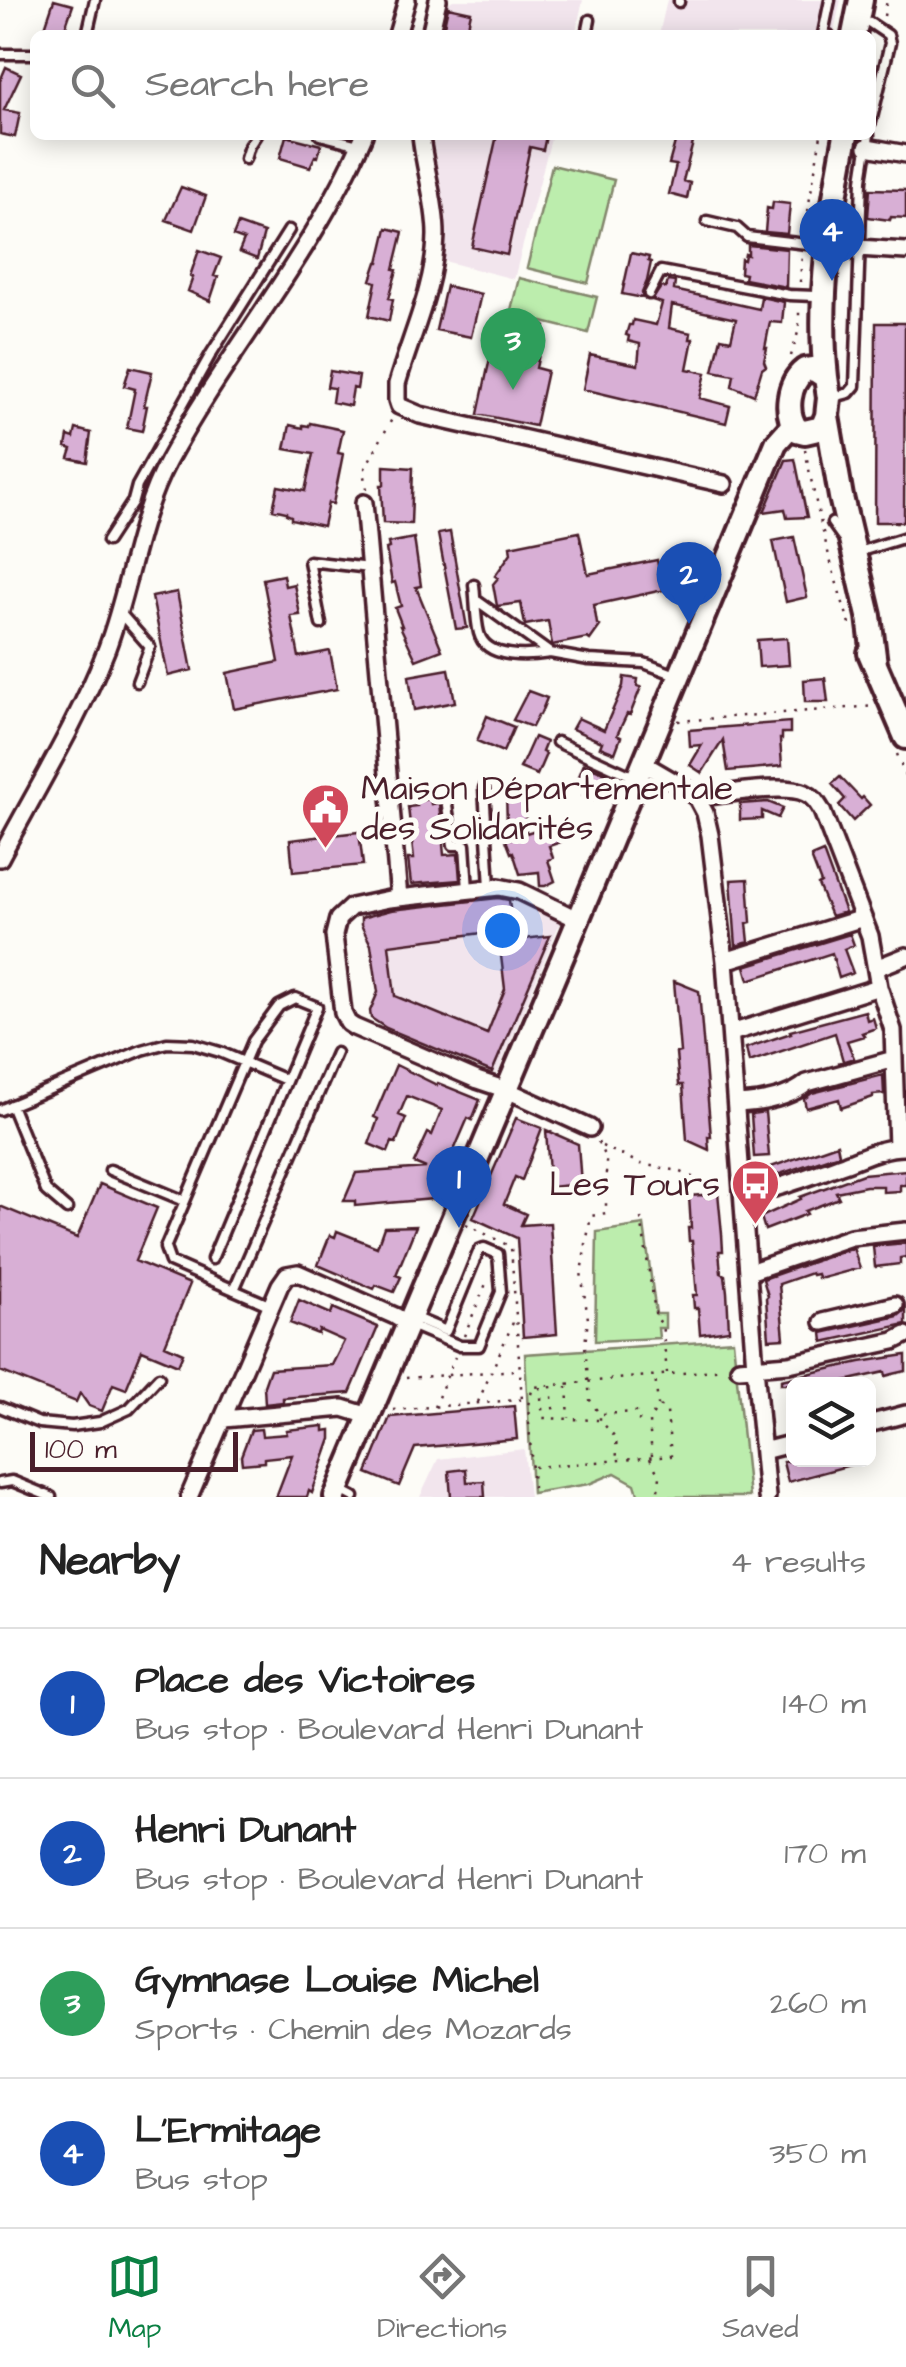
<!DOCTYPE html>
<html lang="en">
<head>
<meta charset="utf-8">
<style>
	:root { --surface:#fff; --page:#f2f2f2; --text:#222; --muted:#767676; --line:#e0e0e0; --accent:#0b8043 }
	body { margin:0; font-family:"Architects Daughter",sans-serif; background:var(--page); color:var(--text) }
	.controls { position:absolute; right:30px; bottom:30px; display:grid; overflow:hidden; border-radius:15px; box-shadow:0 5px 25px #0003 }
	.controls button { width:90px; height:90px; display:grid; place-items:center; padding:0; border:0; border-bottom:2px solid var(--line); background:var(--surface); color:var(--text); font:50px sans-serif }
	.scale { position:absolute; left:30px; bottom:25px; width:208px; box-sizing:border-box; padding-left:10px; border:5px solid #4a1f2b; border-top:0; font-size:28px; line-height:35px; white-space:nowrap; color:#4a1f2b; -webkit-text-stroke:8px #fdfcf7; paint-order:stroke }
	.you { position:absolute; left:502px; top:930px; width:35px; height:35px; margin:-25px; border:8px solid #fff; border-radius:50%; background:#1a73e8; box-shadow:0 0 0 15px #1a73e833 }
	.badge { display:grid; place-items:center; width:65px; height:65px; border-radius:50%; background:var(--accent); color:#fff; font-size:32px; font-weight:700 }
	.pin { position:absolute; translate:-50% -82px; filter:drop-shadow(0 2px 5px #0008) }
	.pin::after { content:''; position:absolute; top:52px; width:35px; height:30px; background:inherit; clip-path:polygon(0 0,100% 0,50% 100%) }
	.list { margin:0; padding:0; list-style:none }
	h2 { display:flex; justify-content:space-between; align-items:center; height:130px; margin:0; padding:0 40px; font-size:42px }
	h2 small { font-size:32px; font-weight:400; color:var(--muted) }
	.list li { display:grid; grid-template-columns:65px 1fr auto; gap:30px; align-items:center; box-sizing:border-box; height:150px; padding:0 40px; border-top:2px solid var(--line) }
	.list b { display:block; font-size:38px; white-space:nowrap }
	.list p { margin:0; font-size:32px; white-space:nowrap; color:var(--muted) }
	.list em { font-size:32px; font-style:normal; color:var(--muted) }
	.icon { flex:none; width:55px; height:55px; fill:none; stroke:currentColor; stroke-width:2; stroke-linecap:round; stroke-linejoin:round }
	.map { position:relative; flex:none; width:906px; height:1497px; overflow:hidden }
	.search { position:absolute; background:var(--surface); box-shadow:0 5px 25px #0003; left:30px; right:30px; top:30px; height:110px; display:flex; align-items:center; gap:25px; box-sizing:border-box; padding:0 35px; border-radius:15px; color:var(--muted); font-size:38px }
	.sheet { height:730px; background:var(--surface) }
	nav { display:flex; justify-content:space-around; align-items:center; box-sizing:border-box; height:140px; border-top:2px solid var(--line); background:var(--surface); font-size:28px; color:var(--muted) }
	nav a { display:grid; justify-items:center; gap:5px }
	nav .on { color:var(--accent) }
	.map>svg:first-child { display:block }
</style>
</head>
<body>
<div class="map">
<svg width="906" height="1497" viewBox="0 0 906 1497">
	<rect width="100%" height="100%" fill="#fdfcf7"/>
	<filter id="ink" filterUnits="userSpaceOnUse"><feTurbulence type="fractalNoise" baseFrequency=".01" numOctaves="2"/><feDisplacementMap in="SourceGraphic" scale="20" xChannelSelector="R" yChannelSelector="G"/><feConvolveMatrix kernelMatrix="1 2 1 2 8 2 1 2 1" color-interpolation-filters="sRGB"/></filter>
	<g filter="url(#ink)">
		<!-- built -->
		<path fill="#f2e5ed" d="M453,0H583L575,35H442L448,3Z
			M667,0H841L833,35H659Z
			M432,135H552L514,279L444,261L446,219Z
			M511,895L562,918L497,1074L386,1028L371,1018L370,1011L379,989L371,945L360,921L364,915L370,913Z
			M524,1449L529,1497H420L438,1459Z"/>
		<!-- green -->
		<path fill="#bcedad" stroke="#83866c" stroke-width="2.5" d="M552,165L614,180L588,283L527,268Z
			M519,278L597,297L588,333L510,314Z
			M644,1225L656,1314H665V1328H658L659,1338L595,1341L597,1232Z
			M733,1340L749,1497H639L635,1484L615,1473L589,1484L532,1493L525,1354Z"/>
		<!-- building -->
		<path fill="#d8afd5" stroke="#4a1f2b" stroke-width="2.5" fill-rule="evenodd" d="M54,0L73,5L63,34L45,27Z
			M448,7L471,12L466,35H442Z
			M6,67L21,74L4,110L20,113L15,137L0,134V81Z
			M497,135L546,136L543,150L530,147L507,255L472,247Z
			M677,135H695L683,181L690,183L687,199L669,194L676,165L669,164Z
			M286,136L321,145L318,157L315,156L310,167L280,158Z
			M181,187L206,196L194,230L166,220Z
			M870,189L906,190V218L891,217L890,220L868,217Z
			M773,202L790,204L787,234L765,232L767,208L772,209Z
			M238,224L264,233L257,259L239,252L244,240L233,236Z
			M387,228L403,232L394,269L397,270L389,298L393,299L389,321L369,316L376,282L371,280L377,262H379Z
			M748,245L787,249L786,287L744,279L745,274L740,273L741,259L744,260L745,254L748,255Z
			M199,250L221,258L214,276L218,277L210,301L188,291L193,277L190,276Z
			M631,253L649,257L648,261L651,262L647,281L642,293L643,298L622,294Z
			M668,281L675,282L674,290L759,309L761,297L784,302L782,323L770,322L765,348H767L764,361L766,366L762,369L754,395L732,386L734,375L713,371L721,338L731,340L736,319L672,305L669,328L691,333L690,339H693L687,369L706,373L700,398L730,406L726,423L583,389L590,355L638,365L640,344L628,341L629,336L626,335L629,325H632L633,320L656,325L662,303L652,300L661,287L666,288Z
			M446,286L481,294L471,337L436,330Z
			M499,316L545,326L536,368L547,371L535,426L478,414Z
			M876,323H905L904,522H875Z
			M130,367L152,372L144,406H147L142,431L127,428L135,389L124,386Z
			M330,371L359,376L357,389L353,388L350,406L332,402L334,388L327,387Z
			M310,423L343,430L338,453L343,454L333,504L328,503L323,526L291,519V516L286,514V512L273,509L278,486L305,491L313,454L285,449L290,425L303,428V425L309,426Z
			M76,429L91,433L87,462L69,458L72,449L66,447L68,436L74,438Z
			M795,459L807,517L787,518L785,509L764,512L786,460Z
			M384,466L413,468L411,524L383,523L381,485H384Z
			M450,532L467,628L456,629L438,534Z
			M579,532L588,574L657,560L663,590L594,605L597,624L600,626L590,640L587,638L552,645L548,621L525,625L521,603L497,606L493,584L498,578L495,576L511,553L510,546Z
			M794,537L807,597L786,602L773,541Z
			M414,538L421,586L416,587L442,650L416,660L400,626H402L395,608L401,606L395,582L392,583L386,549L389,548L388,543Z
			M283,575L285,586L294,584L300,615L291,616L299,657L330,651L337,689L234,709L227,673L279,662L263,579Z
			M177,592L192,670L168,676L152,597Z
			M787,638L789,665L759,667L757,640Z
			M449,669L455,702L414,710L409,676Z
			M624,677L638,679L637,686L641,687L630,715L627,714L617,735L621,737L615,753L600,747L602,742L572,729L578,718L604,730L623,686Z
			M825,678L828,702H805L804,680Z
			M528,691L547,698L540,715H538L532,727L513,720Z
			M487,716L514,727L503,752L477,741Z
			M790,722V733H782V739H780L782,766L728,771L723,740L702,773L690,765L702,745L690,746L689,730Z
			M534,737L546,742L542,752L546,754L537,775L520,768Z
			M584,764L606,773L595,800L583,795L585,790L575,786Z
			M840,777L861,799L863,797L870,805L853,821L839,805L845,799L832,784Z
			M506,792H524L526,833L539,829L541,835L557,829L561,842L549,846L553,858L548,860L555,881L545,886H540L539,872L520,874L513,852L511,853L506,840L512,838L507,825Z
			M430,799L431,804L439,803L444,855L458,854L460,880L411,884L408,859H414L408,807L417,806L416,801Z
			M768,802L783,808L778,818L762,811V819L740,820V804Z
			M359,832L363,865L293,872L290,840Z
			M823,852L845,912L831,916L818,885L821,883L811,857Z
			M748,879L751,922L747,923L749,942L736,946L731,880Z
			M498,898L509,900L514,940L550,936L492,1072L386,1028L371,1018L370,1011L378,992L371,945L361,925V918L391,910ZM498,931L505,989L487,1034L395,996L389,945Z
			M850,934L854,945L844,949L853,973L839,978L832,953L749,980L745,966Z
			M674,981L699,991L711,1137H708L709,1150L687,1140L683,1085H679L676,1053L680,1052Z
			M865,1011L867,1020L873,1018L876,1028L862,1033L864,1036L847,1041L854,1058L838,1063L843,1061L835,1033L749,1062L746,1048L791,1033L790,1031Z
			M396,1065L437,1085L438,1083L480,1100L472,1120L468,1118L433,1199L355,1206V1201H344L356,1173L426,1168L414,1163L428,1133L432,1135L442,1110L407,1096L399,1115L406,1118L396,1143L392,1142L388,1152L369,1144L376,1125L378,1119L374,1117Z
			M883,1075L884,1094L873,1095V1097L841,1108L839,1099L806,1108L804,1099L812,1093Z
			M765,1112L769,1156L754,1157L751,1114Z
			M516,1118L542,1128L522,1180L515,1177L504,1204L526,1214L521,1225L550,1223L557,1334L523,1337L517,1238L473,1218Z
			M546,1130L578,1144L581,1184L550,1187Z
			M837,1144L839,1154L771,1177L768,1168Z
			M906,1170V1185H900V1191L883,1192V1186H866L836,1192L839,1198L805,1211L807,1214L765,1230L761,1217L801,1199L800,1197L863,1174Z
			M717,1182L722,1234L723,1251H719L721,1273L725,1275L727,1292L729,1330L700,1334L698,1308H694L693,1295H697L692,1241H689L688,1228H691L689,1196L702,1195L710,1198Z
			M100,1184L157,1208L135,1261L190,1284L165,1345L183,1353L178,1365L142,1350L126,1389L113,1384L102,1411L89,1406L80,1393L76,1402L0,1371V1206L77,1238Z
			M416,1226L396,1275L401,1277L394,1292L376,1285L374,1289L318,1265L330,1235L335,1237L337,1231L377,1247L384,1227Z
			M906,1243V1257L900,1258V1264L875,1267L873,1246Z
			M853,1248L860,1268L823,1278H818L817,1274L812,1275L811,1273L779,1284L784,1338L769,1339L766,1298L768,1296L763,1279Z
			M299,1300L331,1314L333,1308L378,1327L350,1393L283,1398V1402L265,1404L264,1386L270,1369L332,1365L344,1341L319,1330L318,1334L290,1323Z
			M906,1307V1324L823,1342L822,1333L898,1316L903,1312Z
			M906,1355V1371L893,1374L886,1376L885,1372L836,1383V1384H781V1380L860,1362Z
			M514,1406L517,1439L415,1448L399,1486L367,1473L390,1417Z
			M324,1426V1431L331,1430V1439L312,1493L309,1491L307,1497H276L292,1455L264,1458V1462L242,1464L241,1456L251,1430L261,1429L262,1436L287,1434L286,1430Z
			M794,1460H857L858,1463L788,1482L783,1462Z
			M466,1469L467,1482L484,1481L485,1497H451L449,1471Z"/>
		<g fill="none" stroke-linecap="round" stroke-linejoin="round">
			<defs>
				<path id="lane" d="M679,2V0
					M870,23L888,35L890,43L871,122
					M87,35L95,0
					M587,35L590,20
					M829,35L823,34L830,0
					M0,54H35
					M320,135L359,145
					M245,159L249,146L256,135
					M707,221L737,228L747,237L815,245
					M649,294L661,271L789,295L815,296
					M834,397L849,393L855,386L862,180L869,135
					M832,523L842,537
					M107,541L133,501L137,486L211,354L289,230
					M858,552L906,537
					M474,585C476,601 475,618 479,633C486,660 530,656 550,653
					M476,600L550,653L589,660L644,663L676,675
					M121,614L150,647L137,682
					M321,624L309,561L369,568
					M557,742L634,777
					M484,788L490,887
					M446,799L453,845H465L468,890
					M11,1105L46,1191L67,1209
					M0,1110L142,1050L167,1043L193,1044L220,1052L286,1080
					M110,1170L185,1201
					M212,1259L317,1007L295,998L279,1006L253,1041L165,1248L170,1262L271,1306
					M234,1290L336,1053
					M408,1324L460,1346H479L501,1292L498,1254L484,1248L479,1250L446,1331L413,1317
					M0,1407L39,1423L72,1426L100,1422L129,1409L159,1377
					M0,1483L12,1481L51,1497
					M339,1489L354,1497"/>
				<path id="street" d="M397,35L407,0
					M430,35L438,0
					M421,135C424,168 436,201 436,235C435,287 411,335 397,384V400L399,406L420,415L724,484
					M867,147L906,154
					M858,248L906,251
					M364,503L399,898
					M644,764L680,785L697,798L705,813L710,835L725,961L755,1367L767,1497
					M697,798C722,794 784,783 805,793C814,797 817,803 822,811L870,936L879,987L893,1030L897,1147
					M0,858C36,790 79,720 107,648C130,587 137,518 168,461C229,349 314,253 364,135
					M579,920L519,891L499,887L389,899L351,907L338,919L334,935L343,1013L348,1023L354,1027L477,1080L507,1090L590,1128
					M725,961L863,918
					M876,968L906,956
					M731,1033L879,987
					M736,1104C760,1103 788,1099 807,1083L894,1059
					M743,1196C778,1189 810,1176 844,1164C863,1157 885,1146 906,1147
					M749,1272L851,1237L906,1231
					M823,1322L895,1305
					M739,1368L789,1364L894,1341L906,1335
					M224,1419L343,1408L369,1416
					M868,1424L906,1414
					M763,1451L794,1443
					M189,1497L280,1285L287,1275L298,1273L395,1316L408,1324"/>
				<path id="secondary" d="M335,1497L569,942L776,443L792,425"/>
				<path id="primary" d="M854,35L861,0
					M826,377C817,295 831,215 846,135
					M827,416L822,428L805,432L797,430C784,413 788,383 805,370L814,369L826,377L829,398L827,416L841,497L869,616L875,664
					M870,653L906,737"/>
			</defs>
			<!-- lane casing -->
			<use href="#lane" stroke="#4a1f2b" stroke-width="15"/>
			<!-- street casing -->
			<use href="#street" stroke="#4a1f2b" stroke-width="22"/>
			<!-- secondary casing -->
			<use href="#secondary" stroke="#4a1f2b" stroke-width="28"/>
			<!-- primary casing -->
			<use href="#primary" stroke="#4a1f2b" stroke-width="30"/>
			<!-- path -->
			<path stroke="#4a1f2b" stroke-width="2.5" stroke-dasharray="2.5 8" stroke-linecap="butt" d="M884,16L887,0
				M804,232L821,135
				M800,282L802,255
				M791,356L799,329V305
				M805,449C817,511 831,571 852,630
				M367,489L363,472L392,419
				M678,721L875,706
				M897,754L906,778
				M598,1142L606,1160V1213L591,1216L581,1272L588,1319L585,1345L590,1400L600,1415V1420L616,1438L617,1460
				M602,1146L641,1164L679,1171L729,1194
				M641,1218L656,1319L662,1323L667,1373
				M466,1224L511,1247L522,1400
				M464,1336L488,1279
				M406,1378L518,1370
				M551,1386L554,1417
				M567,1386L569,1418
				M540,1387L543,1418L598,1420
				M478,1402L515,1318
				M434,1407L455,1357
				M393,1410L529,1399
				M603,1414L636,1412L637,1420L648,1422
				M652,1456L649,1422L658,1405L655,1376
				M650,1459L660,1477L657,1497
				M534,1467L671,1456L667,1412L658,1405
				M533,1488L528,1405L533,1387L724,1369"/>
			<!-- lane -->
			<use href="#lane" stroke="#fdfcf7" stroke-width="8"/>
			<!-- street -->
			<use href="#street" stroke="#fdfcf7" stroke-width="15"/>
			<!-- secondary -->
			<use href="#secondary" stroke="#fdfcf7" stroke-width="20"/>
			<!-- primary -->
			<use href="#primary" stroke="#fdfcf7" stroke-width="22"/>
		</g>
	</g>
	<!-- icons -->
	<defs>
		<symbol id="civic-pin" viewBox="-11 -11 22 30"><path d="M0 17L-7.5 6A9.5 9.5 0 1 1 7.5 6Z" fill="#d1495b" stroke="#fdfcf7"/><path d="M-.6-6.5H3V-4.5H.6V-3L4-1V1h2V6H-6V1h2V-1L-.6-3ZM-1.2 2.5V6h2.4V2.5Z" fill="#fff"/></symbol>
		<symbol id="bus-pin" viewBox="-11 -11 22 30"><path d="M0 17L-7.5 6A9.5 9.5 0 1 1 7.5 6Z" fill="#d1495b" stroke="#fdfcf7"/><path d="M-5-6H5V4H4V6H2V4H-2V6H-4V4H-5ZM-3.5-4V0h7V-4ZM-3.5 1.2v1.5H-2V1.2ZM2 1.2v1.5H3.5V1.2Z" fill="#fff"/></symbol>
	</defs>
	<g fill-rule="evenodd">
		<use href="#civic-pin" x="298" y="780" width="55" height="75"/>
		<use href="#bus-pin" x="728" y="1156" width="55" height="75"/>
	</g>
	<g text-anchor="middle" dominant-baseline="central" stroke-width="10" stroke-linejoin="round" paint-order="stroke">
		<!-- poi labels -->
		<g font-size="35" fill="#4a1f2b" stroke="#fdfcf7" text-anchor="start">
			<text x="361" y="788">Maison Départementale<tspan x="361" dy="40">des Solidarités</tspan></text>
			<text x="720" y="1184" text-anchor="end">Les Tours</text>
		</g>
	</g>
</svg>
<div class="controls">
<button><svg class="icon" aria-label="layers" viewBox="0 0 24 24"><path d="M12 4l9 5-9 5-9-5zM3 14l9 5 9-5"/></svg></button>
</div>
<div class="scale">100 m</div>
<div class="you"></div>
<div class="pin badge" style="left:459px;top:1228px;background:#1a4fb4">1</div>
<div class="pin badge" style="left:689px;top:624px;background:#1a4fb4">2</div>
<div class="pin badge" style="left:513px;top:390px;background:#2e9e5b">3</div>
<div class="pin badge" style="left:832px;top:281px;background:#1a4fb4">4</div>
<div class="search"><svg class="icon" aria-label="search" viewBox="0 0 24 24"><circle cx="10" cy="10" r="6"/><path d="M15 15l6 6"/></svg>Search here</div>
</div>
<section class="sheet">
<h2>Nearby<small>4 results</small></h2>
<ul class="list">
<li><span class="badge" style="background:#1a4fb4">1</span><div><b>Place des Victoires</b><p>Bus stop · Boulevard Henri Dunant</p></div><em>140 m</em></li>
<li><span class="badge" style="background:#1a4fb4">2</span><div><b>Henri Dunant</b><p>Bus stop · Boulevard Henri Dunant</p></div><em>170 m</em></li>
<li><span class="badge" style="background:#2e9e5b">3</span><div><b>Gymnase Louise Michel</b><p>Sports · Chemin des Mozards</p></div><em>260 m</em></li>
<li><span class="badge" style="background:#1a4fb4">4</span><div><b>L'Ermitage</b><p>Bus stop</p></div><em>350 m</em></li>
</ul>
</section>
<nav>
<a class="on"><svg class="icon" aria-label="map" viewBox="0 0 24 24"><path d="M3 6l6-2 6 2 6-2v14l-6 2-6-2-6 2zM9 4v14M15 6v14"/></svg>Map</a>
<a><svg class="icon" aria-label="directions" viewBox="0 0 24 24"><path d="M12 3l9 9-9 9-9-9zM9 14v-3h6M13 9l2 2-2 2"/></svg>Directions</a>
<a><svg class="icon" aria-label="saved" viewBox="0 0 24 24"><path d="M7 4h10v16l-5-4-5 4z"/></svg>Saved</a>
</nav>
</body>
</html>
